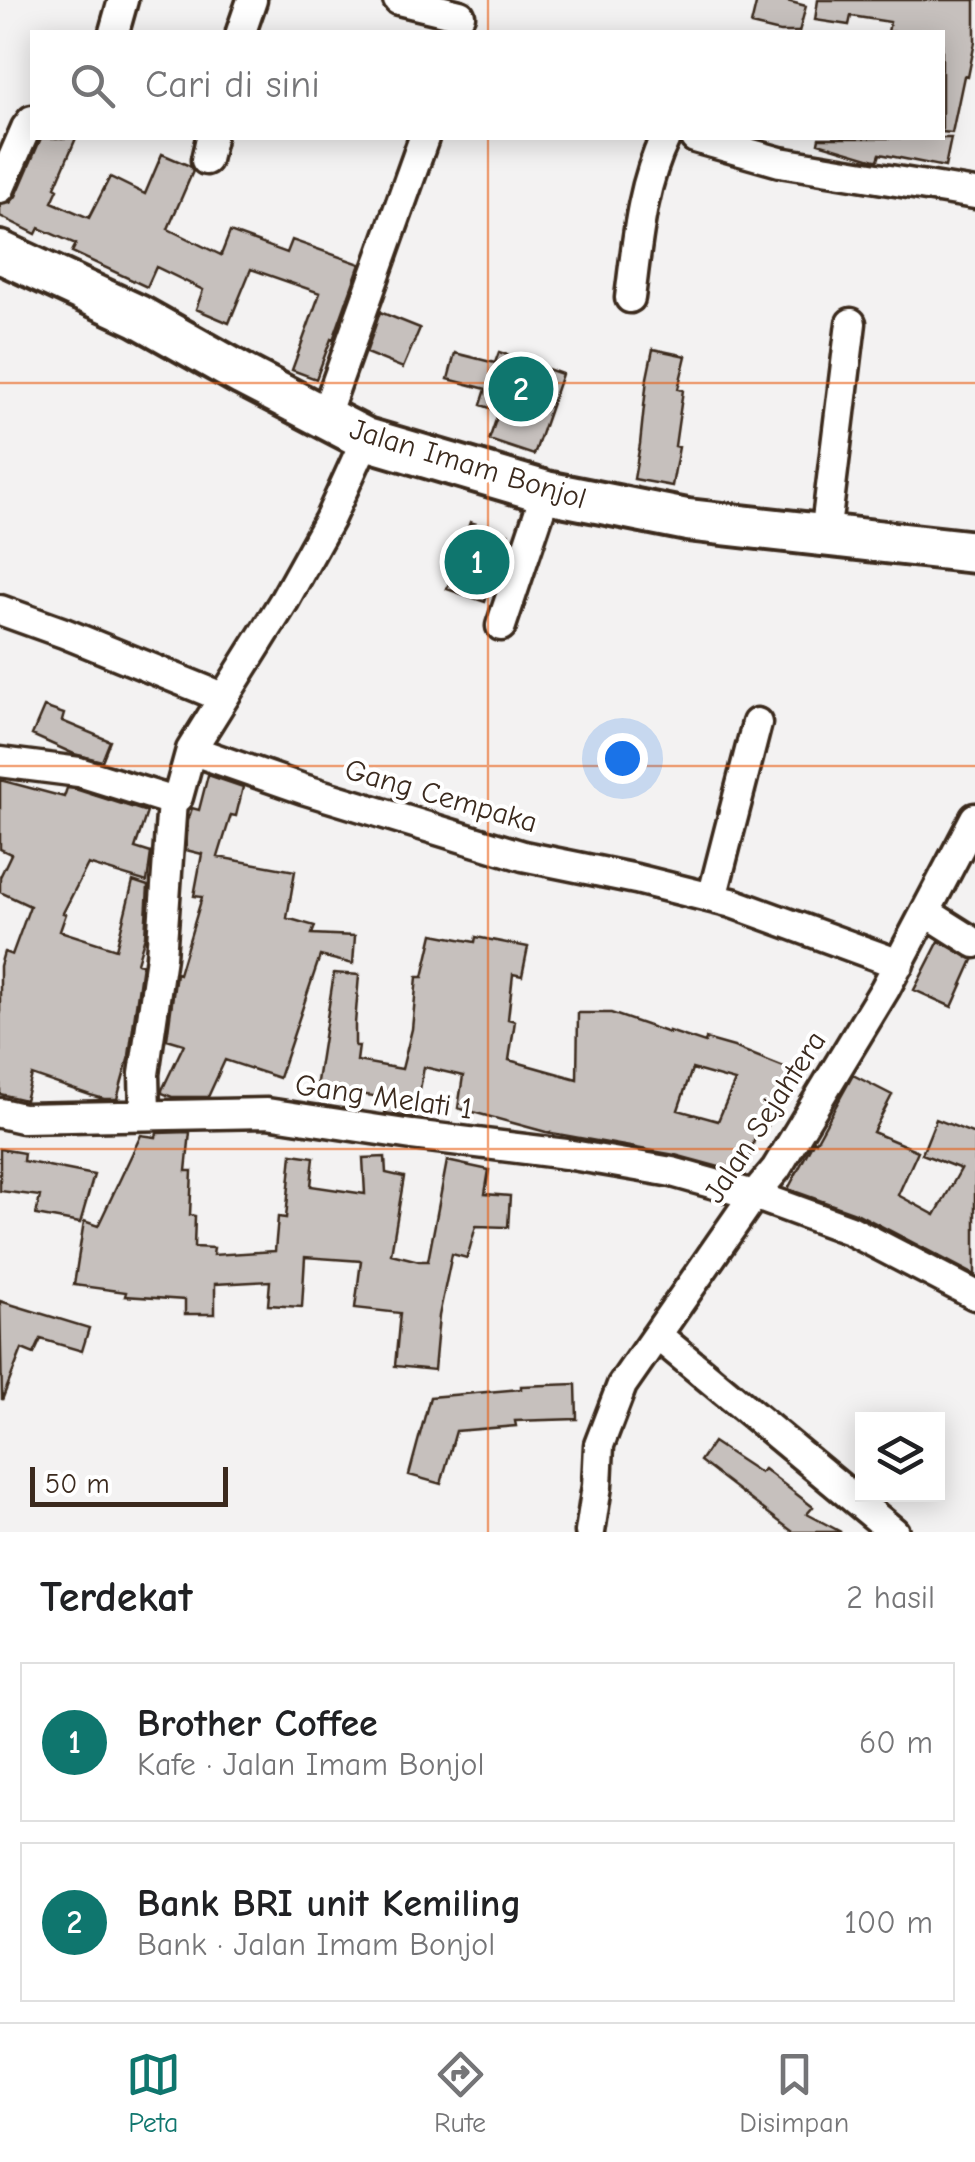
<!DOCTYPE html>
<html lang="id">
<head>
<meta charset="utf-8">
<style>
	:root { --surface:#fff; --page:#f6f6f6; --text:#202124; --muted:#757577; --line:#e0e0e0; --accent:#0f766e }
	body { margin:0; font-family:"Comic Neue",sans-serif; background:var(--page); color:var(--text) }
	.controls { position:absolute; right:30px; bottom:30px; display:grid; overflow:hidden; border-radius:0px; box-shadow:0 5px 25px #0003 }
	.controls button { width:90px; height:90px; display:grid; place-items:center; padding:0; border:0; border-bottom:2px solid var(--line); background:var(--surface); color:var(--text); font:50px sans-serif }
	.scale { position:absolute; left:30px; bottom:25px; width:198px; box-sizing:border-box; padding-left:10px; border:5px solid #3b2a1e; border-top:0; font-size:28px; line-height:35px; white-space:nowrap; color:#3b2a1e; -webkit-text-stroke:8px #fff; paint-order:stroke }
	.you { position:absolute; left:622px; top:758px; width:35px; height:35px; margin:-25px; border:8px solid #fff; border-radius:50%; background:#1a73e8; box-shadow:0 0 0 15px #1a73e833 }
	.badge { display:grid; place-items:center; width:65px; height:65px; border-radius:50%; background:var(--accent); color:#fff; font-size:32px; font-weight:700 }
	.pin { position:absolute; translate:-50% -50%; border:5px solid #fff; box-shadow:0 2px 10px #0006 }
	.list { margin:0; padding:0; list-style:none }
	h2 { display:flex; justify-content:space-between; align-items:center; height:130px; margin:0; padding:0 40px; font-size:42px }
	h2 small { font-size:32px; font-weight:400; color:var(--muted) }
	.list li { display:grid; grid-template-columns:65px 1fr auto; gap:30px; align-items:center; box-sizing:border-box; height:160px; margin:0 20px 20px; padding:0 20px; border:2px solid var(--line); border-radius:0px }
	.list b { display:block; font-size:38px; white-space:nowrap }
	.list p { margin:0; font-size:32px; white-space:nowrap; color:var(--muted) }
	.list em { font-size:32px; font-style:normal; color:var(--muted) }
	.icon { flex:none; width:55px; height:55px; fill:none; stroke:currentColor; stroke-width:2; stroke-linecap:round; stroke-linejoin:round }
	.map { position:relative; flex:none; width:975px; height:1532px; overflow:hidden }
	.search { position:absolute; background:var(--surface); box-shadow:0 5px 25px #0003; left:30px; right:30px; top:30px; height:110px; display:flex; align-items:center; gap:25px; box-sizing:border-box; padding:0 35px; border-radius:0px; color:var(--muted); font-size:38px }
	.sheet { height:490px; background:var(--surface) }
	nav { display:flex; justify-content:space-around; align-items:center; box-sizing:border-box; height:140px; border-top:2px solid var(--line); background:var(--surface); font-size:28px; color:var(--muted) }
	nav a { display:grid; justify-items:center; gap:5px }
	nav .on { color:var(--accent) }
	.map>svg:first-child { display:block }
</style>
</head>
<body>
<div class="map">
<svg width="975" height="1532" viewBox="0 0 975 1532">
	<rect width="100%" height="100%" fill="#f3f2f2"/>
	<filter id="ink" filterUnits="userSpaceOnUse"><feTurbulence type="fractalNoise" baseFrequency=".01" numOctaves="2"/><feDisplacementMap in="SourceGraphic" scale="20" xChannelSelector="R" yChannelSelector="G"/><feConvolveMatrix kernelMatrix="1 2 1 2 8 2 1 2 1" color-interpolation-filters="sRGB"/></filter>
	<g filter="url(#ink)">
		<!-- building -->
		<path fill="#c6c0bd" stroke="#3b2a1e" stroke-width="2.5" fill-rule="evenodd" d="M757,0H783L806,6L799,32H780L751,25Z
			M818,0H975V42L968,77L964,76L952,133L942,132V32H888L890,22L851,16L849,25L815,20Z
			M41,138H76L55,187L58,189L52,202L89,218L110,177L145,194L162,154L190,166L193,171L168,229L221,255L230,232L287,253L292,240L360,264L333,340L331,339L316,379L292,370L320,293L251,269L229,323L196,309L203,290L156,267L147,287L72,252L76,244L39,228L36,234L0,216V205L10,203L16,196Z
			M819,138H951L945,167L880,154L878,160H875L818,143Z
			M380,312L420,328L403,368L366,353Z
			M653,349L686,356L678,389L683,390L675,446L679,447L672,486L634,479L640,444L647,378Z
			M499,352L562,374L534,455L489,440L499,411L481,405L486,389L448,379L455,353L495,363Z
			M470,522L508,534L485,602L447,589Z
			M44,707L64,714L62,721L110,741L102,761L74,754L32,735Z
			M208,775L243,787L236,816L231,815L218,857L295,871L287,918L315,926L312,934L355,936L353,964L320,956L279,1078L225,1060L208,1097H172L162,1093V1090L184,1044L167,1039L176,973L179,974L202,897L194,896L202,854L186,850L188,821L192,808L199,810Z
			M0,780L64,797L67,788L75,789L147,812L135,848L151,853L147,882L88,864L63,913L66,914L60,931L116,949L133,881L148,886L145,936L137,963L142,964L129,1056L117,1099H104L90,1095L32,1075L25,1100L0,1094V966L4,952L12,955L30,906L0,892V877L11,854L0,849Z
			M433,934L475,942L476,937L528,947L522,976L513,974L508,1019L515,1021L509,1060L577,1079L578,1013H611L669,1033V1031L705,1043L706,1039L734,1047L794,1071L782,1103L778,1102L765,1133L757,1130L745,1174L675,1155L546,1132L458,1108L463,1076L424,1067L415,1118L385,1113L388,1098L316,1088L334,973L359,975L355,1024V1046H359L357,1061L402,1069L412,1029L417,977H423ZM692,1069L735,1081L718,1121L678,1110Z
			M939,941L973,960L952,1007L914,990Z
			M853,1075L892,1095L873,1132L918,1151L898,1195L935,1215L961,1169L922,1154L936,1119L975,1134V1275L858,1214L788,1189L812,1144L814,1140L816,1142Z
			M190,1132L186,1171H192L190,1215L195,1216L194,1247L214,1248L213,1255L275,1251L278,1217L286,1218L292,1154L314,1157L311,1186L365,1194L363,1158L385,1157L386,1173L404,1177L391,1254L419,1261H428L447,1161L489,1170L485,1194L510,1196L508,1227L476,1226L467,1258L452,1254L439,1316L434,1370L395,1366L400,1313L355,1308L361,1261L305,1257L302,1307L268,1305L270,1281L215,1284V1314H185V1300L125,1296L126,1292L74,1285L84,1221L98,1226L141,1135L156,1137L157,1133Z
			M0,1149L24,1153L23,1161L94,1175L80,1223L36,1215L40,1196L0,1191Z
			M0,1301L89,1328L82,1351L41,1339L34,1354L22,1349L2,1400Z
			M576,1384L577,1419L515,1421L516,1426L456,1431L441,1484L409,1475L430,1397L521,1389V1386Z
			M713,1442L760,1473L764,1469L813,1507L807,1514L841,1532H793L700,1461Z"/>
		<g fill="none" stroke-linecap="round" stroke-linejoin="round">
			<defs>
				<path id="minor" d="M398,0L460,15
					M114,32L123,0
					M241,32L252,0
					M695,138L780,162L975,194
					M206,160L211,138
					M0,188L26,128L32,120
					M630,298C637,244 641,187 665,138
					M324,418L424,138
					M825,536L851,323
					M0,610L64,633L222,697
					M501,626L546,492
					M191,750L284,601L329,520L366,439
					M0,762L79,772L172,801L178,797L191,750L303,789L523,856L636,879L732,903L899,964
					M712,898L757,723
					M926,912L975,943
					M0,1113L22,1118L267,1113L412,1135L566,1154L672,1172L754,1195L850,1230L975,1295
					M145,1114L144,1074L161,957L172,801
					M657,1335L894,1532
					M590,1532L597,1486L599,1445L622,1385L754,1195L776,1169L885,989L975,818"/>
				<path id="highway" d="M0,252L138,316L243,375L366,439L546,492L687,520L975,552"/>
			</defs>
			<!-- minor casing -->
			<use href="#minor" stroke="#3b2a1e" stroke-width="35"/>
			<!-- highway casing -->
			<use href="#highway" stroke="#3b2a1e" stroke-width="48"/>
			<!-- minor -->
			<use href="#minor" stroke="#fff" stroke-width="28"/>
			<!-- highway -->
			<use href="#highway" stroke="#fff" stroke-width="40"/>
		</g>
	</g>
	<!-- grid -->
	<path fill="none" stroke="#e8590c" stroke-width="2.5" stroke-opacity="0.55" d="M488,0V32M488,138V1532M0,383H975M0,766H975M0,1149H975"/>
	<g text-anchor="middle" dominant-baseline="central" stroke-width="8" stroke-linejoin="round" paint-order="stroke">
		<!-- street labels -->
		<g font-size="30" fill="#3b2a1e" stroke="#fff">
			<text transform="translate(468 464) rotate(17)">Jalan Imam Bonjol</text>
			<text transform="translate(441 796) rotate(16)">Gang Cempaka</text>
			<text transform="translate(384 1097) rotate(8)">Gang Melati 1</text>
			<text transform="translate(765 1117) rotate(-57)">Jalan Sejahtera</text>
		</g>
	</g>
</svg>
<div class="controls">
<button><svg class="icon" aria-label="layers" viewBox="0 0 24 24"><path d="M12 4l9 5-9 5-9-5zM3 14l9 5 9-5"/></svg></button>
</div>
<div class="scale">50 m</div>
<div class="you"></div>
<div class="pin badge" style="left:477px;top:562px">1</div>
<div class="pin badge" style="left:521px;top:389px">2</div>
<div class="search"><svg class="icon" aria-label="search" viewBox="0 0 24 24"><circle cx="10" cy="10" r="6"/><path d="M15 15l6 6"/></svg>Cari di sini</div>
</div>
<section class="sheet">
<h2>Terdekat<small>2 hasil</small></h2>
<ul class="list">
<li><span class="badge">1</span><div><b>Brother Coffee</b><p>Kafe · Jalan Imam Bonjol</p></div><em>60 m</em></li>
<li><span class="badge">2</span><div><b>Bank BRI unit Kemiling</b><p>Bank · Jalan Imam Bonjol</p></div><em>100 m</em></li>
</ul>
</section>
<nav>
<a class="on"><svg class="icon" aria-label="map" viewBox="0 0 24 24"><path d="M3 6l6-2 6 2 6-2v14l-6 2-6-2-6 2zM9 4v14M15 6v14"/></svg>Peta</a>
<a><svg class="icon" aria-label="directions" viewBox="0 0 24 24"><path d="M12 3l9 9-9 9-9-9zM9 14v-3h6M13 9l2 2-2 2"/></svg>Rute</a>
<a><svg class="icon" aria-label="saved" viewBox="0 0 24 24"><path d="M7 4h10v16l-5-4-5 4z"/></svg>Disimpan</a>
</nav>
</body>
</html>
